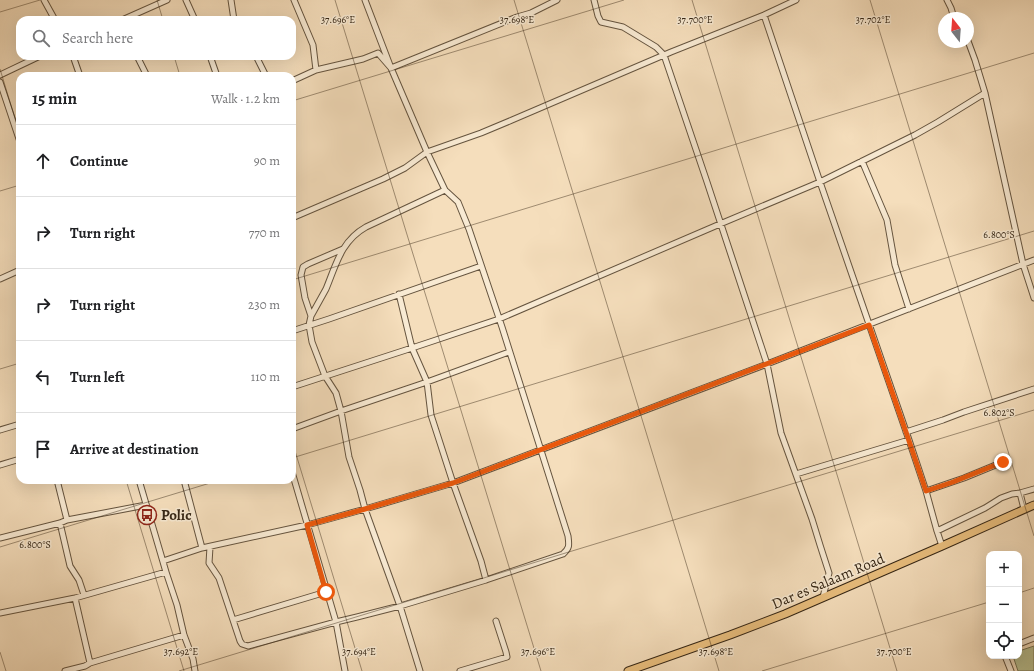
<!DOCTYPE html>
<html lang="en">
<head>
<meta charset="utf-8">
<style>
	:root { --surface:#fff; --page:#f6f6f6; --text:#202124; --muted:#757577; --line:#e0e0e0 }
	body { margin:0; font-family:Alegreya,serif; background:var(--page); color:var(--text) }
	.controls { position:absolute; right:12px; bottom:12px; display:grid; overflow:hidden; border-radius:8px; box-shadow:0 4px 16px #0002 }
	.controls button { width:36px; height:36px; display:grid; place-items:center; padding:0; border:0; border-bottom:1px solid var(--line); background:var(--surface); color:var(--text); font:20px sans-serif }
	.compass { position:absolute; left:938px; top:12px; width:36px; height:36px; border-radius:50%; background:var(--surface); box-shadow:0 4px 16px #0002; rotate:343deg }
	.stop { position:absolute; width:12px; height:12px; margin:-9px; border:3px solid #ea580c; border-radius:50%; background:#fff }
	.stop.end { background:#ea580c; border-color:#fff; box-shadow:0 1px 4px #0008 }
	.list { margin:0; padding:0; list-style:none }
	h2 { display:flex; justify-content:space-between; align-items:center; height:52px; margin:0; padding:0 16px; font-size:17px }
	h2 small { font-size:13px; font-weight:400; color:var(--muted) }
	.list li { display:grid; grid-template-columns:26px 1fr auto; gap:12px; align-items:center; box-sizing:border-box; height:72px; padding:0 16px; border-top:1px solid var(--line) }
	.list b { display:block; font-size:15px; white-space:nowrap }
	.list em { font-size:13px; font-style:normal; color:var(--muted) }
	.icon { flex:none; width:22px; height:22px; fill:none; stroke:currentColor; stroke-width:2; stroke-linecap:round; stroke-linejoin:round }
	.map { position:relative; flex:none; width:1034px; height:671px; overflow:hidden }
	.search { position:absolute; background:var(--surface); box-shadow:0 4px 16px #0002; left:16px; top:16px; width:280px; height:44px; display:flex; align-items:center; gap:10px; box-sizing:border-box; padding:0 14px; border-radius:12px; color:var(--muted); font-size:15px }
	.panel { position:absolute; background:var(--surface); box-shadow:0 4px 16px #0002; left:16px; top:72px; width:280px; height:412px; border-radius:12px }
	.map>svg:first-child { display:block }
</style>
</head>
<body>
<div class="map">
<svg width="1034" height="671" viewBox="0 0 1034 671">
	<rect width="100%" height="100%" fill="#f5debc"/>
	<filter id="stains"><feTurbulence type="fractalNoise" baseFrequency=".005" numOctaves="4"/><feColorMatrix values="0 0 0 0 .2 0 0 0 0 .09 0 0 0 0 .02 0 0 0 .5 -.17"/></filter>
	<radialGradient id="worn" r=".72"><stop offset=".6" stop-color="#630" stop-opacity="0"/><stop offset="1" stop-color="#630" stop-opacity=".3"/></radialGradient>
	<!-- green -->
	<path fill="#b9c293" stroke="#777454" d="M1034,646V671H1018L1013,656H1019V651Z"/>
	<g fill="none" stroke-linecap="round" stroke-linejoin="round">
		<defs>
			<path id="minor" d="M44,0L55,20
				M186,0L195,20
				M231,0L234,20
				M294,0L313,45L316,70
				M594,0L598,16L601,22L623,27L656,47L664,55L707,182L767,364L781,433L812,519L820,545L829,573L823,597
				M947,0L951,8L954,18
				M764,15L820,182L909,440L926,491L937,531L942,546
				M122,20L167,0
				M968,41L975,60L985,93L1023,264L1034,298
				M73,56L80,76
				M137,56L147,76
				M210,56L217,76
				M256,56L266,76
				M0,75L40,56
				M292,81L316,70L363,59L378,53L391,68L517,17L531,13L557,0
				M0,82L20,142
				M862,161L887,220L895,265L909,309
				M292,218L383,179L405,168L427,152L481,133L512,120L671,52L764,15L796,0
				M343,249L308,264L303,267L301,275L305,298L311,316L309,325L312,342L325,376L336,393L341,411L349,457L360,490L365,509L400,606L420,671
				M0,279L20,270
				M399,294L412,348L427,382L431,415L453,483L481,561L486,580
				M311,316C316,307 321,298 326,289C336,265 341,241 366,227L445,190
				M292,331L329,319L481,266
				M292,387L412,348L499,319L720,224L820,182L915,135L938,122L985,93
				M292,429L341,411L427,382L509,352
				M0,430L20,424
				M906,432L943,420L964,412L1034,389
				M0,465L20,459
				M292,472L336,622L345,671
				M796,474L909,440
				M57,480L67,520
				M139,480L166,572L177,605L184,635L193,659L195,671
				M184,480L202,548
				M926,491L964,478L1003,462
				M1020,493L1024,509
				M60,523L70,566L79,580L84,595
				M937,531L985,508L1001,498L1012,494L1020,493L1034,489
				M0,538L60,523L67,520L146,505
				M210,547L209,563L219,578L240,641L242,644L248,646L336,622L357,617L400,606L486,580L563,554C570,548 569,545 568,536L502,327L469,229L458,202L445,190L427,152L391,68L365,0
				M163,561L202,548L307,525L365,509L453,483L767,364L1034,260
				M75,598L90,663
				M0,613L75,598L166,572
				M233,620L326,592
				M1019,644L1034,638
				M1005,656L1011,671
				M65,671L85,666L90,663L184,635
				M460,671L507,657L506,652L496,621"/>
			<path id="highway" d="M628,671L730,635L785,614L942,546L1034,505"/>
		</defs>
		<!-- minor casing -->
		<use href="#minor" stroke="#65543f" stroke-width="7"/>
		<!-- highway casing -->
		<use href="#highway" stroke="#352615" stroke-width="9"/>
		<!-- minor -->
		<use href="#minor" stroke="#f8ead3" stroke-width="5"/>
		<!-- highway -->
		<use href="#highway" stroke="#eabf7e" stroke-width="7"/>
	</g>
	<g fill="none" stroke-linecap="round" stroke-linejoin="round">
		<!-- route -->
		<path stroke="#ea580c" stroke-width="5" d="M326,592L307,525L365,509L453,483L869,325L906,432L926,491L953,482L1003,462"/>
	</g>
	<!-- ticks -->
	<path fill="none" stroke="#352615" stroke-width="1" stroke-opacity="0.45" d="M157,0L163,20M335,0L541,671M514,0L719,671M692,0L897,671M870,0L1034,536M0,12L40,0M174,56L180,76M0,69L20,135M292,101L624,0M0,191L20,185M292,280L1034,53M0,369L20,363M292,441L362,671M292,458L1034,231M126,480L184,671M0,547L220,480M1019,593L1034,588M0,652L6,671M179,671L1034,410M762,671L989,602"/>
	<!-- icons -->
	<defs>
		<symbol id="bus-ring" viewBox="-11 -11 22 22"><circle r="9.5" fill="#f8ead3" stroke="#8f2418" stroke-width="1.5"/><path d="M-5-6H5V4H4V6H2V4H-2V6H-4V4H-5ZM-3.5-4V0h7V-4ZM-3.5 1.2v1.5H-2V1.2ZM2 1.2v1.5H3.5V1.2Z" fill="#8f2418"/></symbol>
	</defs>
	<g fill-rule="evenodd">
		<use href="#bus-ring" x="136" y="504" width="22" height="22"/>
	</g>
	<g text-anchor="middle" dominant-baseline="central" stroke-width="3" stroke-linejoin="round" paint-order="stroke">
		<!-- poi labels -->
		<g font-size="15" font-weight="bold" fill="#352615" stroke="#f8ead3" text-anchor="start">
			<text x="161" y="515">Polic</text>
		</g>
		<!-- street labels -->
		<g font-size="15" fill="#352615" stroke="#f8ead3">
			<text transform="translate(828 581) rotate(-23)">Dar es Salaam Road</text>
		</g>
	</g>
	<g font-size="10" text-anchor="middle" fill="#352615" stroke="#f8ead3" stroke-width="3" stroke-linejoin="round" paint-order="stroke">
		<text x="338" y="23">37.696°E</text>
		<text x="517" y="23">37.698°E</text>
		<text x="695" y="23">37.700°E</text>
		<text x="873" y="23">37.702°E</text>
		<text x="999" y="238">6.800°S</text>
		<text x="999" y="416">6.802°S</text>
		<text x="35" y="548">6.800°S</text>
		<text x="181" y="655">37.692°E</text>
		<text x="359" y="655">37.694°E</text>
		<text x="538" y="655">37.696°E</text>
		<text x="716" y="655">37.698°E</text>
		<text x="894" y="655">37.700°E</text>
	</g>
	<rect width="100%" height="100%" filter="url(#stains)"/>
	<rect width="100%" height="100%" fill="url(#worn)"/>
</svg>
<div class="controls">
<button>+</button>
<button>−</button>
<button><svg class="icon" aria-label="locate" viewBox="0 0 24 24"><circle cx="12" cy="12" r="6"/><path d="M12 2v4M12 18v4M2 12h4M18 12h4"/></svg></button>
</div>
<svg class="compass" viewBox="-18 -18 36 36"><path d="M0-13l5 13h-10z" fill="#e53935"/><path d="M0 13l5-13h-10z" fill="#757577"/></svg>
<div class="stop" style="left:326px;top:592px"></div>
<div class="stop end" style="left:1003px;top:462px"></div>
<div class="search"><svg class="icon" aria-label="search" viewBox="0 0 24 24"><circle cx="10" cy="10" r="6"/><path d="M15 15l6 6"/></svg>Search here</div>
<section class="panel">
<h2>15 min<small>Walk · 1.2 km</small></h2>
<ul class="list">
<li><svg class="icon" aria-label="ahead" viewBox="0 0 24 24"><path d="M12 20V5M6 11l6-6 6 6"/></svg><div><b>Continue</b></div><em>90 m</em></li>
<li><svg class="icon" aria-label="right" viewBox="0 0 24 24"><path d="M7 20v-9h11M14 6l5 5-5 5"/></svg><div><b>Turn right</b></div><em>770 m</em></li>
<li><svg class="icon" aria-label="right" viewBox="0 0 24 24"><path d="M7 20v-9h11M14 6l5 5-5 5"/></svg><div><b>Turn right</b></div><em>230 m</em></li>
<li><svg class="icon" aria-label="left" viewBox="0 0 24 24"><path d="M17 20v-9H6M10 6l-5 5 5 5"/></svg><div><b>Turn left</b></div><em>110 m</em></li>
<li><svg class="icon" aria-label="arrive" viewBox="0 0 24 24"><path d="M6 21V4h12l-3 4 3 4H6"/></svg><div><b>Arrive at destination</b></div></li>
</ul>
</section>
</div>
</body>
</html>
